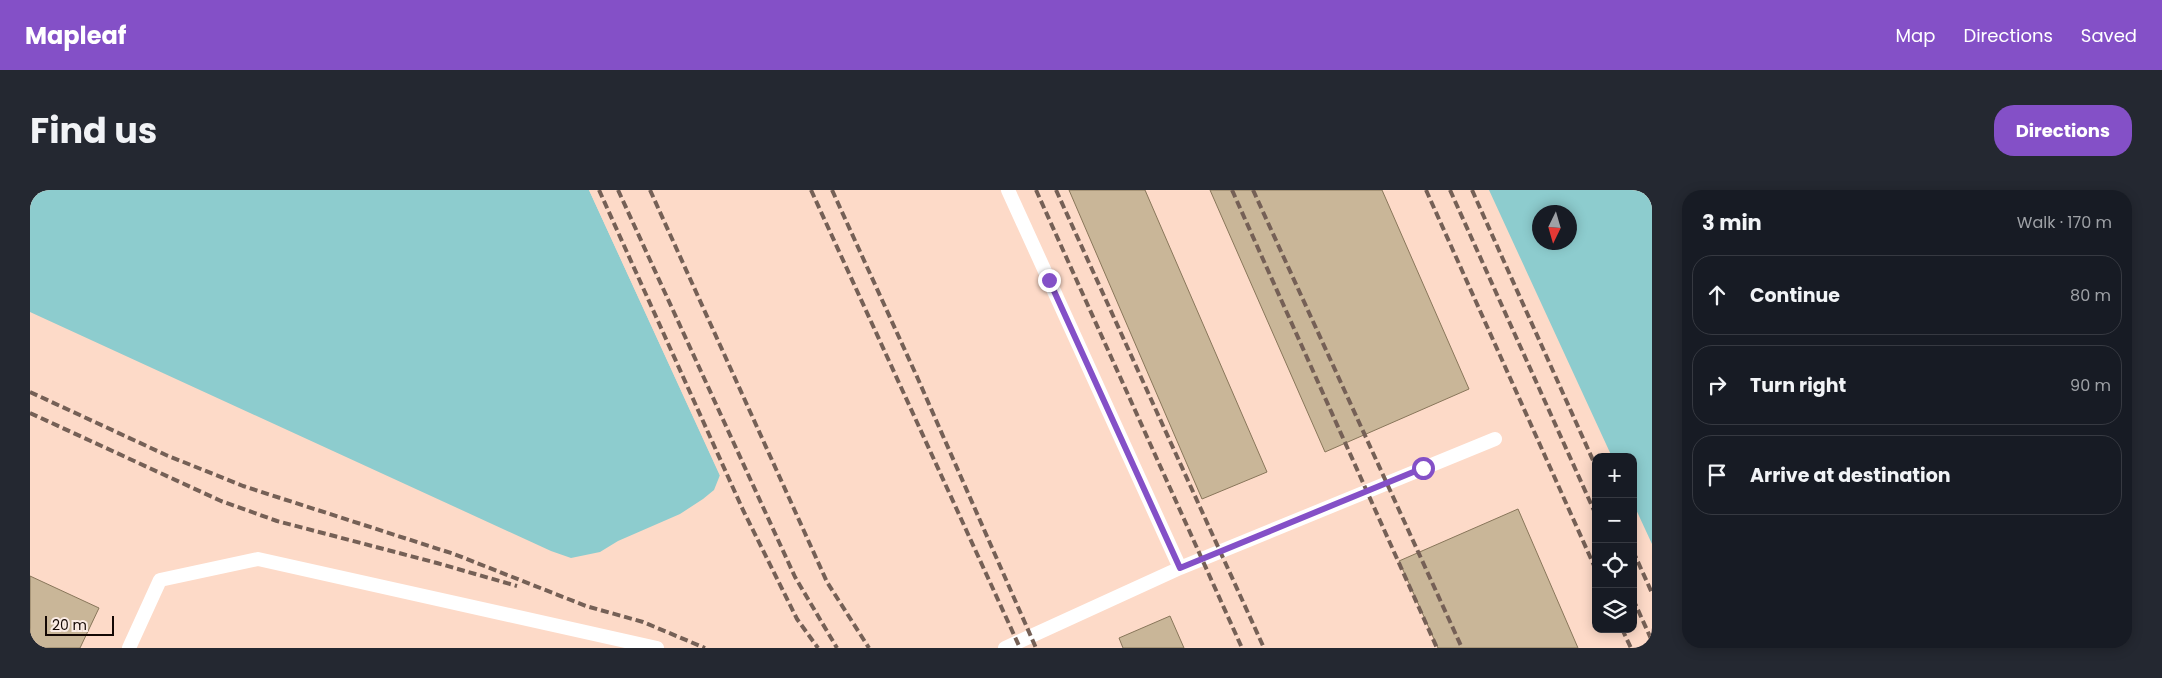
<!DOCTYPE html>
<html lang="en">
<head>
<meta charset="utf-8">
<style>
	:root { --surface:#171b24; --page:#242831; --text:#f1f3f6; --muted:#9ea1a6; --line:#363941; --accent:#8450c7 }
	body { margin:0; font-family:Poppins,sans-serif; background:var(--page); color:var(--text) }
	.controls { position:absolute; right:15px; bottom:15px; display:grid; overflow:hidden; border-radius:10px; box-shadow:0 2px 12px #0003 }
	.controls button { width:45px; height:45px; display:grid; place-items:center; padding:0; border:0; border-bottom:1px solid var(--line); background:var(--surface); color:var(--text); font:25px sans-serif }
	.compass { position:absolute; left:1502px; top:15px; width:45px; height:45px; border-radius:50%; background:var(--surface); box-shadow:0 2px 12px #0003; rotate:185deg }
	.scale { position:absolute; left:15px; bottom:12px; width:69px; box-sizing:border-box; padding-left:5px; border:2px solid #140804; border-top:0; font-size:14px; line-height:18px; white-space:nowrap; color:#140804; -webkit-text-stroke:4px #fbece5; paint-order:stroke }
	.stop { position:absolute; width:15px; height:15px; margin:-11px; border:4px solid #8450c7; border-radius:50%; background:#fff }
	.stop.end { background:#8450c7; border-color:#fff; box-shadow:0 1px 5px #0008 }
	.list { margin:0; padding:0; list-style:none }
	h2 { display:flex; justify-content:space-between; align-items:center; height:65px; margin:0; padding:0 20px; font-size:21px }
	h2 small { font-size:16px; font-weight:400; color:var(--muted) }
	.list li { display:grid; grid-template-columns:32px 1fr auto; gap:15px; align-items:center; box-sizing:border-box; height:80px; margin:0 10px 10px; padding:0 10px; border:1px solid var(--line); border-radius:20px }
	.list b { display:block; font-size:19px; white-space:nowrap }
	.list em { font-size:16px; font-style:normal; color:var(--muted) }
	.icon { flex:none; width:28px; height:28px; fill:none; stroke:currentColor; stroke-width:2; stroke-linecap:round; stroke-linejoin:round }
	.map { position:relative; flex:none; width:1622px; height:458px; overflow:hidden; border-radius:20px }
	header { display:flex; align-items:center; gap:30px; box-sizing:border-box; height:70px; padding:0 25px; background:var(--accent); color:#fff }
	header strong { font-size:24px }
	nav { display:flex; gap:28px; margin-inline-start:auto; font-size:18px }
	.intro { display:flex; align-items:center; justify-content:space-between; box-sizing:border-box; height:120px; padding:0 30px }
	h1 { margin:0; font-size:35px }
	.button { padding:12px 22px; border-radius:20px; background:var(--accent); color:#fff; font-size:18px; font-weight:700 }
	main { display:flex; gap:30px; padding:0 30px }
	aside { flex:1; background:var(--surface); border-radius:20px; box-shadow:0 2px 12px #0003 }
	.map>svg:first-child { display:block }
</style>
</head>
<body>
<header>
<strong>Mapleaf</strong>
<nav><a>Map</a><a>Directions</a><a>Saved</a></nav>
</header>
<div class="intro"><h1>Find us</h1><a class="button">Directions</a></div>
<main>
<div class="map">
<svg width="1622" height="458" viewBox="0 0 1622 458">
	<rect width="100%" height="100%" fill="#fddac8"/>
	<!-- water -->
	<path fill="#8dccce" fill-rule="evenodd" d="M0,0H559L690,285L684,300L673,309L650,324L588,351L570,362L541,368L521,361L0,122Z
		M1459,0H1622V354L1603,313V267H1582ZM1510,22H1540V52H1510Z"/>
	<!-- pier -->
	<path fill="#fddac8" d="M559,0H562L692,284L691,288Z"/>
	<!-- building -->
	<path fill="#c9b698" stroke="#88765a" d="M1039,0H1115L1237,282L1172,309Z
		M1180,0H1352L1439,199L1295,262Z
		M1488,319L1548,458H1408L1369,371Z
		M0,386L69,418L50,458H0Z
		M1140,426L1154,458H1093L1089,448Z"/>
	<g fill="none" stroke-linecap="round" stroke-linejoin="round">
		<!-- lane -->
		<path stroke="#fff" stroke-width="14" d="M978,0L1150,378
			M99,458L130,390L228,369L627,458
			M975,458L1150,378L1465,249"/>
		<!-- rail -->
		<path stroke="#756056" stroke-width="4" stroke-dasharray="8 4" stroke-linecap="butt" d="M569,0L713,320L767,429L788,458
			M588,0L765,387L807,458
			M620,0L797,392L839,458
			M781,0L990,458
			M802,0L888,189L1006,458
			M1006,0L1212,458
			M1026,0L1234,458
			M1202,0L1407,458
			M1223,0L1432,458
			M1396,0L1566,380
			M1420,0L1566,325
			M1442,0L1566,277
			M0,202L136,265L213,296L424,364L556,416L613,432L675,458
			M0,223L191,311L247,331L407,373L487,396
			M1603,361L1622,403
			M1603,409L1622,451
			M1592,439L1601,458"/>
	</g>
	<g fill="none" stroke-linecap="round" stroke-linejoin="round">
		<!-- route -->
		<path stroke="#8450c7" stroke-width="6" d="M1019,90L1150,378L1393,278"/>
	</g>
</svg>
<div class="controls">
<button>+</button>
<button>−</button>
<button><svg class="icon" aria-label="locate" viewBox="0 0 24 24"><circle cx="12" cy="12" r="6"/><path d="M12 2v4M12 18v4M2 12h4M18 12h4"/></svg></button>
<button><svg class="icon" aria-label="layers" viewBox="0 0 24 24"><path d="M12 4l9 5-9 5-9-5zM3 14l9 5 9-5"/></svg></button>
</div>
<svg class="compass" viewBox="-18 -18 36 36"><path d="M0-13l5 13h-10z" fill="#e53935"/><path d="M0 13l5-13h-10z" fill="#9ea1a6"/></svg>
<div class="scale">20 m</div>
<div class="stop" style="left:1393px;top:278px"></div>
<div class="stop end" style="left:1019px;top:90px"></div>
</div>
<aside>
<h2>3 min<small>Walk · 170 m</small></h2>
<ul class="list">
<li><svg class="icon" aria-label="ahead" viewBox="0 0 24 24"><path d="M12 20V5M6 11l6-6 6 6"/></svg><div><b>Continue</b></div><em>80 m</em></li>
<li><svg class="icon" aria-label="right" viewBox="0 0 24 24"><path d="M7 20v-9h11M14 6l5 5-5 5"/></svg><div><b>Turn right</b></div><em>90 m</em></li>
<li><svg class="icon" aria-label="arrive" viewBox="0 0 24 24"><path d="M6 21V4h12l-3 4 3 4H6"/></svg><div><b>Arrive at destination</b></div></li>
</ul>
</aside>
</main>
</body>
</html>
